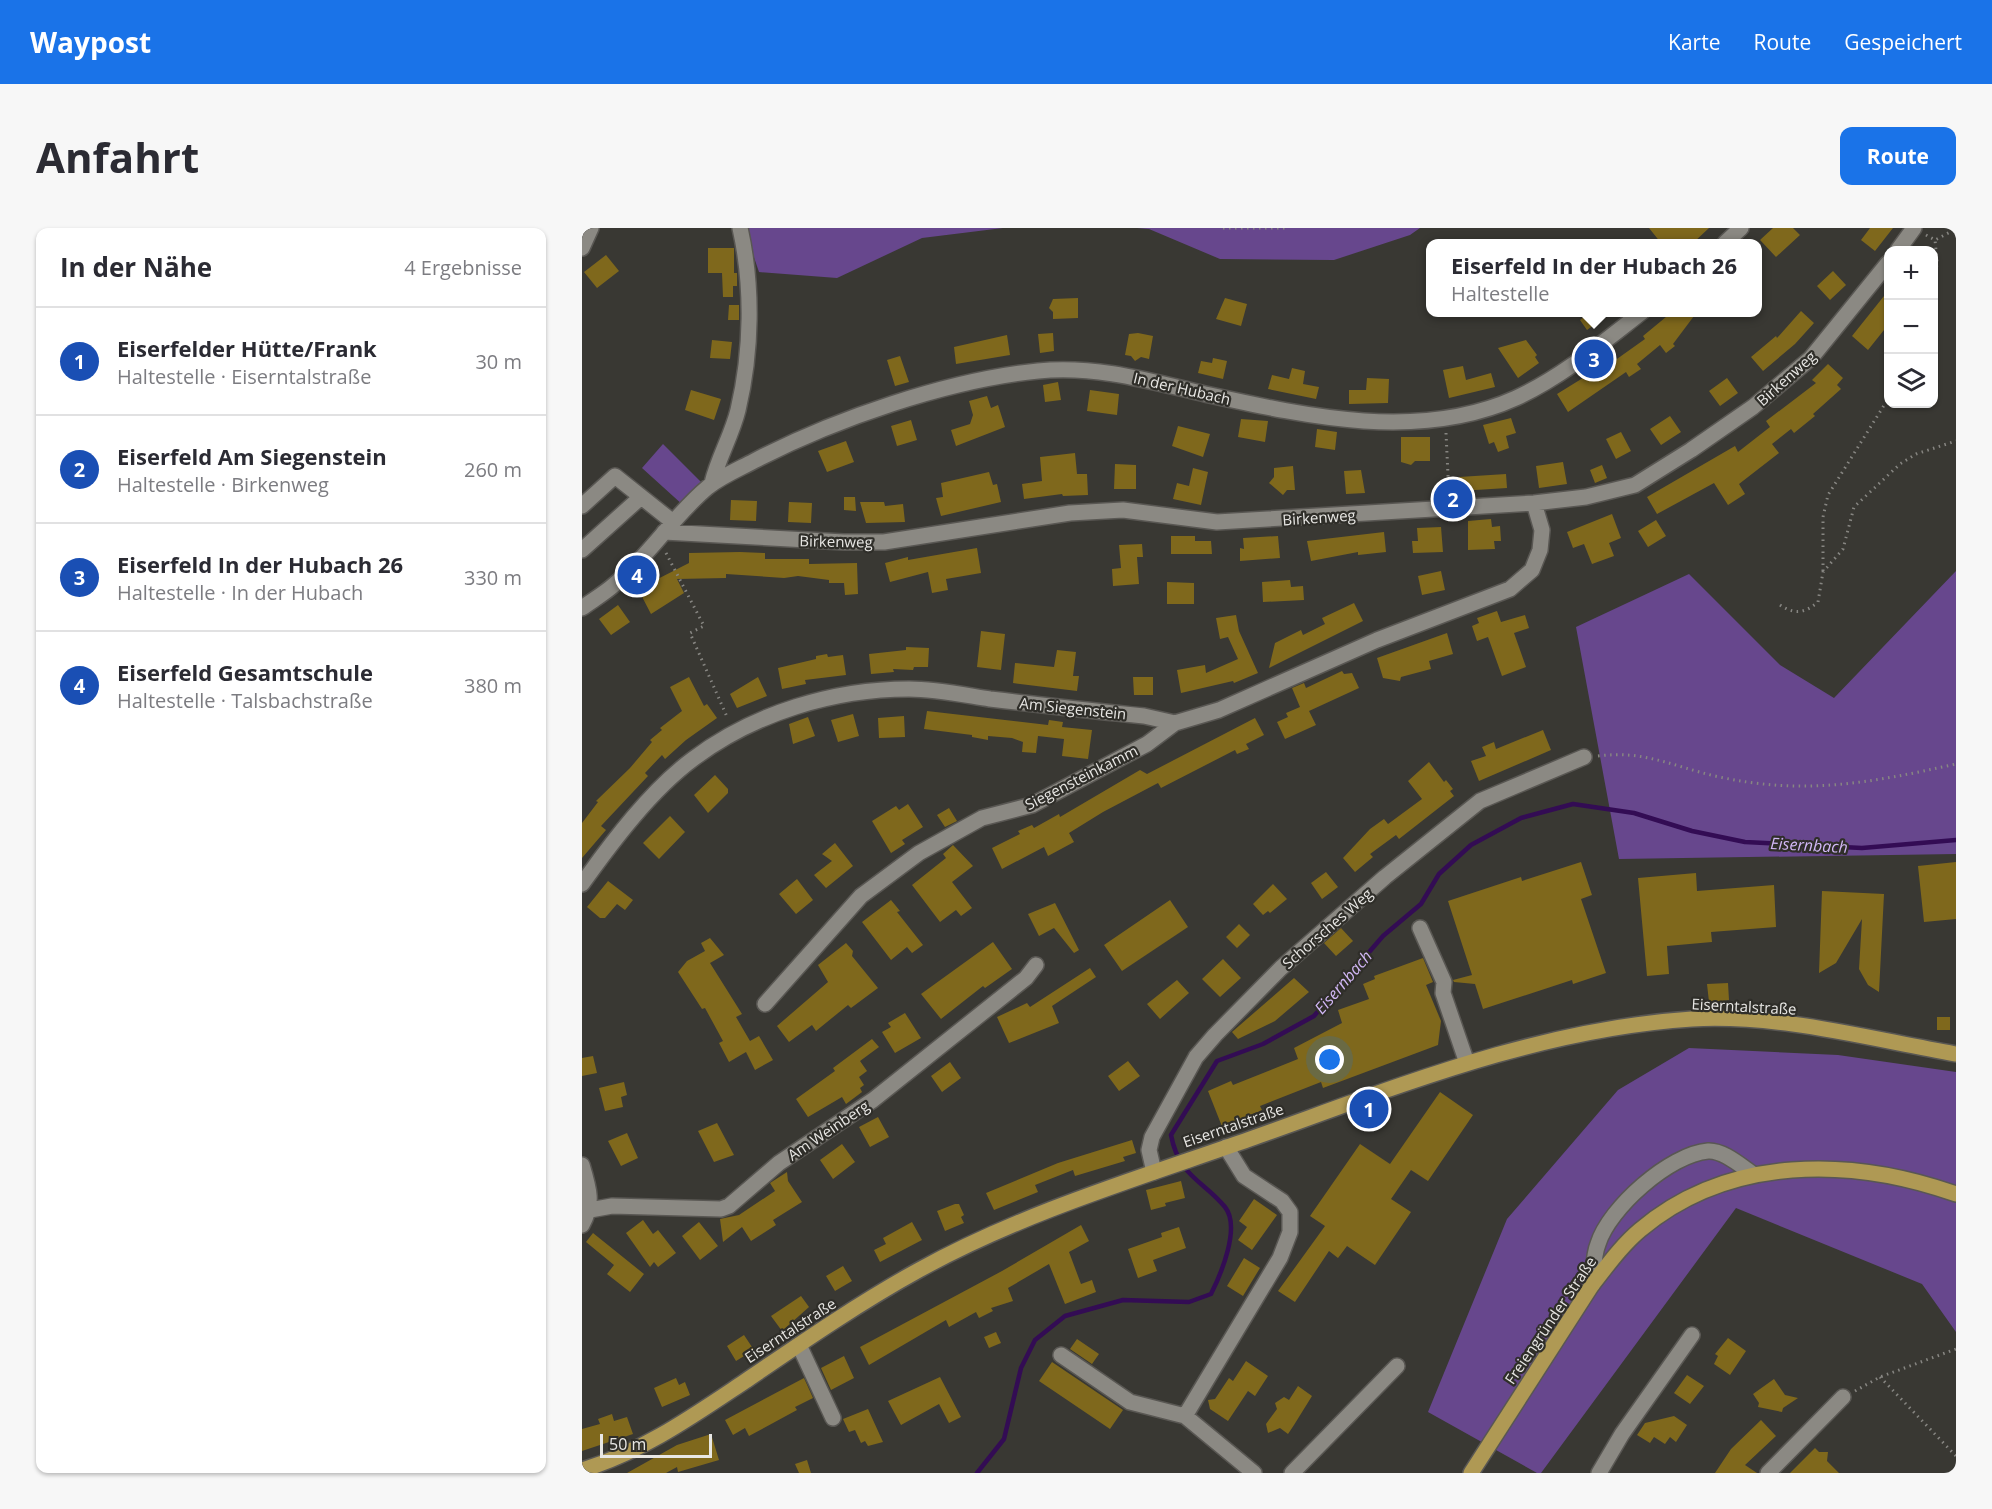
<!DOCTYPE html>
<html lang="de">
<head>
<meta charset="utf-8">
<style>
	:root { --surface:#fff; --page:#f7f7f7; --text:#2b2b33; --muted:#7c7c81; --line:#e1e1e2; --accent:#1a73e8 }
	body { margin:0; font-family:"Open Sans",sans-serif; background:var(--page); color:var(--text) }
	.controls { position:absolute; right:18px; top:18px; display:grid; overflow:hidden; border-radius:12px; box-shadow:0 2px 4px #0004 }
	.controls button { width:54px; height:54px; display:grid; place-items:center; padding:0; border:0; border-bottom:2px solid var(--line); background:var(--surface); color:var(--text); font:30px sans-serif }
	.scale { position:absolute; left:18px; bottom:15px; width:112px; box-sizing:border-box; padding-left:6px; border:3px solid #e8e7e4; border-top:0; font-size:16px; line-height:21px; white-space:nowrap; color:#e8e7e4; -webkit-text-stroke:4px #2f2e29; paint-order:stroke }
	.you { position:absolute; left:748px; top:832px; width:21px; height:21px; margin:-15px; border:4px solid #fff; border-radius:50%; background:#1a73e8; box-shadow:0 0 0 9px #1a73e833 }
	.badge { display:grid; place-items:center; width:39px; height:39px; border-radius:50%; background:var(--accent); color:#fff; font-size:20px; font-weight:700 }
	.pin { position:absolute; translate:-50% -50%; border:3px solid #fff; box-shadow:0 2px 6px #0006 }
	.popup { position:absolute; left:844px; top:11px; width:336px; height:78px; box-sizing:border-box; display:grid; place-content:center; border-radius:12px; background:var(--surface); filter:drop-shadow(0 2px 4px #0005); font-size:20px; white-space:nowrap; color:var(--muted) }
	.popup b { font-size:22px; color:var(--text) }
	.popup::after { content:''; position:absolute; left:50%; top:100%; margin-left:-12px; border:12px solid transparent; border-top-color:var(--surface) }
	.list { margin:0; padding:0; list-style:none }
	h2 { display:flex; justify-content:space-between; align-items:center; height:78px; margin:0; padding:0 24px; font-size:26px }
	h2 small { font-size:20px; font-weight:400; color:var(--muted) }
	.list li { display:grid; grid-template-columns:39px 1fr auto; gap:18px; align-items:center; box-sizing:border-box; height:108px; padding:0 24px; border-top:2px solid var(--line) }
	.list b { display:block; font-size:22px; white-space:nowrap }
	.list p { margin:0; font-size:20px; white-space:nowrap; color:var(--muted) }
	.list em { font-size:20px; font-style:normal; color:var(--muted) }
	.icon { flex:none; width:33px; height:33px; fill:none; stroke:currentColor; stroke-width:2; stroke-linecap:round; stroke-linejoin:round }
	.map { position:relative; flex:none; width:1374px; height:1245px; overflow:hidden; border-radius:12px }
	header { display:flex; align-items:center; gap:36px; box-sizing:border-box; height:84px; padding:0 30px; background:var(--accent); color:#fff }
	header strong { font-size:28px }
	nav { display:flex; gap:33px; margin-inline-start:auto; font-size:21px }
	.intro { display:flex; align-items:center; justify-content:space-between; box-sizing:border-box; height:144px; padding:0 36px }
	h1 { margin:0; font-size:42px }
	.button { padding:15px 27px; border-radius:12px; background:var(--accent); color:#fff; font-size:21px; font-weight:700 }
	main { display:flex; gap:36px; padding:0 36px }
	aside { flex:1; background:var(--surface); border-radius:12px; box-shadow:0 2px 4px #0004 }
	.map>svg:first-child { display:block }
</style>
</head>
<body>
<header>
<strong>Waypost</strong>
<nav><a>Karte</a><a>Route</a><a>Gespeichert</a></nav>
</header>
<div class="intro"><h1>Anfahrt</h1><a class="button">Route</a></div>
<main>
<aside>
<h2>In der Nähe<small>4 Ergebnisse</small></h2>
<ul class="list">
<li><span class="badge" style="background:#1a4fb4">1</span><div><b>Eiserfelder Hütte/Frank</b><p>Haltestelle · Eiserntalstraße</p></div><em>30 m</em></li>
<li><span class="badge" style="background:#1a4fb4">2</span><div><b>Eiserfeld Am Siegenstein</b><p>Haltestelle · Birkenweg</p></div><em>260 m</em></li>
<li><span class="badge" style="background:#1a4fb4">3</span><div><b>Eiserfeld In der Hubach 26</b><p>Haltestelle · In der Hubach</p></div><em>330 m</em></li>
<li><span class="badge" style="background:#1a4fb4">4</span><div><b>Eiserfeld Gesamtschule</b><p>Haltestelle · Talsbachstraße</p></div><em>380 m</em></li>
</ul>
</aside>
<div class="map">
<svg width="1374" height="1245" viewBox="0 0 1374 1245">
	<rect width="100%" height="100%" fill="#393833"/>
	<!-- green -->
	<path fill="#67478d" d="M162,0H421L340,10L255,50L177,44Z
		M555,0H838L828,7L752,32L638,31L567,1Z
		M81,216L121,256L102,278L60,240Z
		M1374,343V626L1037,631L994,399L1107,346L1198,437L1252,470Z
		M1107,820L1256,827L1374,844V1104L1340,1056L1154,980L959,1245H955L846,1184L925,991L1036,862Z"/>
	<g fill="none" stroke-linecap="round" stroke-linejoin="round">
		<!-- stream -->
		<path stroke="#330c54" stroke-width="4.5" d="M395,1245L422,1211L439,1140L453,1112L483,1088L541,1072L607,1074L629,1066C639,1046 659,999 643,979C621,952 597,949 589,907L635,833L681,816L732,788L801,708L839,676L857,646L889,617L939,590L991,576L1052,585L1110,603L1163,614L1280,620L1374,612"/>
	</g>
	<!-- building -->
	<path fill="#7f681c" d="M1067,0H1127L1111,15H1079Z
		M1191,0H1211L1218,7L1194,29L1178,12Z
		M1288,0H1311L1293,23L1279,12Z
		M126,20H152V45H155V58H151V69H141L140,45H126Z
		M24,27L37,43L15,60L2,44Z
		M1251,43L1264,57L1248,72L1235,58Z
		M1306,63V97L1286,122L1270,108Z
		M496,70V90L471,91V84L467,80L471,71Z
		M643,70L665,76L659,98L634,91Z
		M147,77H157V92H146Z
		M1219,83L1232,95L1213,116L1181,143L1169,129L1194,108L1195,110Z
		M1008,84H1030L1005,102L998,92Z
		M1090,84H1115L1091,116L1093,118L1084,125L1078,117L1055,136L1059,141L1047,149L1044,144L986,184L975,166L1009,145L1011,148L1063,111L1061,108Z
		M471,105L472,123L458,125L456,106Z
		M556,105L571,108L567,131L559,129L553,133L549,128L543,127L547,106Z
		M425,107L428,127L374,136L372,119Z
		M130,112L150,114L148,131L128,130Z
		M944,112L955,127L953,129L957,135L936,150L916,120Z
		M318,128L327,154L313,158L305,132Z
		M631,130L645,133L641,151L616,145L619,133L630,135Z
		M1246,136L1261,150L1255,157L1259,161L1231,186L1233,188L1212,205L1209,201L1190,216L1197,225L1157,256L1163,266L1146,277L1132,255L1075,286L1065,269L1153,218L1156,224L1188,199L1184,193L1234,155L1230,152Z
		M881,138L884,152L909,145L913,159L867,170L861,142Z
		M710,140L723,143L721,156L737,159L734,171L686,161L690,147L707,151Z
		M785,150L807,151L806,175L767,176V162H784Z
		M1145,150L1156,165L1138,178L1127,163Z
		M476,154L479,172L463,174L461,157Z
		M109,162L139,171L132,192L103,182Z
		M508,162L537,166L535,187L505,183Z
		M405,168L409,180L416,177L423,199L374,218L369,202L388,196L391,187L387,173Z
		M1088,188L1099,204L1079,217L1068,201Z
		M929,190L934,205L924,208L927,220L916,224L912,214L907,216L901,197Z
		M659,191L686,193L683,214L656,209Z
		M329,192L335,212L315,218L309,198Z
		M596,198L628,206L621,229L590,218Z
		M735,201L755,204L753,222L733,219Z
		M1039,204L1049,223L1034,231L1024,211Z
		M819,209H848V233H833L829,237L819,234Z
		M264,213L272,234L245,244L236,223Z
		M493,225L495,246H505L506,267L481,268L480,266L442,271L440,256L460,253L458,229Z
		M981,234L985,256L957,260L954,238Z
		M533,236L554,237V261H532Z
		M1020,237L1025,250L1013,255L1008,242Z
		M711,238L713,262H705L701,267L687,255L692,249V240Z
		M611,240L626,244L619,277L591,271L595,255L607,258Z
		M779,242L783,265L764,266L762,243Z
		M407,244L411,257L415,256L419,274L359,288L354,270L361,269L359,255Z
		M924,246L925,260L878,263L877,249Z
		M262,269H273L274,283L262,282Z
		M149,272L175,273L174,293L148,292Z
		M207,274L230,275L229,295L206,294Z
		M278,274H302L303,278L321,276L323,294L284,295Z
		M1030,286L1039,310L1027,315L1032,328L1010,336L1002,316L991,320L985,304Z
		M909,291L910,299L918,298L919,313H912L913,321L886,322V293Z
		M1074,292L1084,308L1066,319L1056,303Z
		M859,299L861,324L831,325L830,313H836L835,300Z
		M802,304L804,324L776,327V324L729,333L725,313Z
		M589,308H613V313H629L630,326H589Z
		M696,308L698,330L658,333V320L662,321L661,310Z
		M560,316L561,329H555L557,356L531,358L530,341L539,340L537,317Z
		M395,320L399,345L364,351L366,362L350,365L346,344L308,354L303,335L326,329V332Z
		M158,324L183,325V331H227V336L275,335L276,366L263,367L262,355H247V352L216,348L202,350L144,346V350L95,351L102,365L69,386L56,361L107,335V325Z
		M859,343L863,362L840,367L836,348Z
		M708,352L709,359L721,358L722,372L681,374L680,354Z
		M585,354L612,355V376H585Z
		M772,375L781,393L687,440L693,415L719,402L721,407L743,396L740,390Z
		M36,377L48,394L29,407L17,391Z
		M915,383L919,394L943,387L947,400L932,405L944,439L920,448L906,409L895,413L890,398L897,395L895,390Z
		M654,387L657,403L676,445L652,455L651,453L599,465L595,442L623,437L624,445L656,431L646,409L638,411L634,390Z
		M399,403L423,406L419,442L395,439Z
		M865,405L871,426L847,433L849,441L819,449L818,453L801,450L795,430Z
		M324,419L347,420L346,439H332L331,442L311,441L312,444L289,446L287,426L324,422Z
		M475,422L494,424L491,448H497L495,463L431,455L433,435L472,439Z
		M245,426L246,429L261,427L264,447L223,452L224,456L200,461L196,440L234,431V428Z
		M760,443L762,446L770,445L777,460L727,483L734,497L703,511L695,494L706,489L704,485L718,479L710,460L722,455L724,460Z
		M107,449L122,478L125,476L135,490L104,512L83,531L80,527L63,545L66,548L19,598L24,602L0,630V595L16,574L14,573L48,540L70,514L68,512L80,502L78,500L100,483L88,459Z
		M176,449L185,468L155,480L148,466Z
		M551,449H571V467H552Z
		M345,483L466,497L467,492L481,494L480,499L510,502L506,531L480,528L482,511L456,508L454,525L440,524L441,514L430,510L406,508V512L390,509V507L342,501Z
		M271,486L277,508L256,514L249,492Z
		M322,488L323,509L297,510L296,490Z
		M226,489L233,508L211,516L207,496Z
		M673,490L682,507L664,516L667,521L655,526L653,522L579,560L576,555L521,584L487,605L492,614L466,628L462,619L420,641L410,620L438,606L436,603L450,597L452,600L477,586L478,589L558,542L565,546Z
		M961,502L969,522L897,553L889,533L904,528L900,519L912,514L914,521Z
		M847,534L862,554L864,552L871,561L868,563L872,568L817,611L814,607L788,626L791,629L773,644L761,630L788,601L802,591L806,596L840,571L826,553Z
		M133,547L146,561V565L126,585L112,567Z
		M326,576L341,599L320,612L323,616L309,625L290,593L314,578L317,582Z
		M367,580L375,593L363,599L355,587Z
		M88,588L103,604L77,631L61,615Z
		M253,615L271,638L244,660L232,647L250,633L240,626Z
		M371,617L391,638L370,654L390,680L379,688L374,682L358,694L330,657L364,630L361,626Z
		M999,634L1010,667L999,671L1024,745L991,756L990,752L901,781L893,756L872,754L871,752L890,747L866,673L939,649L940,653Z
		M1374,634V691L1342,694L1336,638Z
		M744,644L756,659L740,671L729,655Z
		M1114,645L1115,663L1192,657L1194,699L1129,704L1130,714L1085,718L1087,746L1065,748L1056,650Z
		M215,651L231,672L214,686L197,666Z
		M26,653L51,672L43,682L35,676L23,690H18L5,679Z
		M691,656L705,671L688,685L686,683L681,687L671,676Z
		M1240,663L1302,666L1297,764L1286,757L1277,741L1280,691L1254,735L1237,745Z
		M309,672L318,683L315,684L341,717L330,725L325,719L309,732L280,694Z
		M588,672L606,699L540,743L522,717Z
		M473,675L497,722L492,725L472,700L457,708L446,686Z
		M657,696L668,707L655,720L644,709Z
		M759,700L771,713L754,728L742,715Z
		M128,710L142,727L128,735L160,786L154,789L168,813L177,808L191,832L173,842L164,824L147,834L137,815L141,813L123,780L120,781L96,744L105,733L123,723L119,715Z
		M411,714L430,741L403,760L401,758L359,791L339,766Z
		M264,715L271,723L270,728L296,760L269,780L266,777L234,803L230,797L207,814L195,798L246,754L236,737Z
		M841,730L851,754L844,757L859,793L856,817L741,860L739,854L678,878L680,882L641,901L626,863L649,853L651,857L716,831L712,820L760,795L756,782L787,771L781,756L793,751L792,748Z
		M641,731L659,750L638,769L620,751Z
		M508,740L514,749L470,778L477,795L427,815L415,789L445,775L448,779Z
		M712,750L727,764L693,793L656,811L650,804Z
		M595,752L607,765L578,791L565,776Z
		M1146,755L1147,772L1127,774L1125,756Z
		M323,785L339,810L313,825L300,804L309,799L306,795Z
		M1355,789H1368V802H1355Z
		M290,811L297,819L278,833L285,843L277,849L282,857L278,860L280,864L264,876L260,869L226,889L214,871L253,843L251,840Z
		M11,828L15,845L0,848V830Z
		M546,833L558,848L537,863L526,848Z
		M368,834L379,850L360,864L349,848Z
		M42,854L45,867L39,869L41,879L23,883L17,860Z
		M858,864L891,887L846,953L829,942L809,971L829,984L793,1037L765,1018L756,1030L747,1023L713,1074L696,1063L743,998L728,988L778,916L808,936Z
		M296,889L307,909L288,919L277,899Z
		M135,895L152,927L132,934L116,903Z
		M45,905L56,930L39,938L26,913Z
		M550,912L554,925L541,929L543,933L493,948L491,942L453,957L456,964L412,982L404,965L476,935Z
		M260,916L273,934L251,951L238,932Z
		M205,944L206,953L220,974L191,992L194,997L169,1013L160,999L141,1014L138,991L157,987L193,963L188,955Z
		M599,953L603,970L583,975L584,978L569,982L564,962Z
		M672,971L695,987L670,1022L656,1012L665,999L657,993Z
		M373,976H377L382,987L379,989L382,995L363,1003L355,983Z
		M61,992L71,1006L76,1002L94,1025L76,1039L72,1034L68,1039L44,1005Z
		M117,994L136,1018L118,1032L100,1008Z
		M330,994L340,1012L298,1034L292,1022L304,1016L301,1010Z
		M499,997L507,1013L487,1024L499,1056L510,1052L514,1064L483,1076L467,1036L426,1060L431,1073L409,1080L411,1083L397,1090L394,1084L367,1099L364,1092L287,1137L278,1119L420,1043Z
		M597,999L604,1020L571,1032L575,1043L556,1050L546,1021L580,1009L579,1005Z
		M11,1005L62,1046L48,1064L25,1046L32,1037L4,1014Z
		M662,1030L678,1040L661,1068L645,1058Z
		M261,1038L270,1053L253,1063L244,1048Z
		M219,1068L227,1079L200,1103L189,1088Z
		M414,1104L419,1115L407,1120L402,1109Z
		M162,1107L172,1122L154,1133L145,1118Z
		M1146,1110L1164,1123L1148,1147L1132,1136L1136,1128L1133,1126Z
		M495,1111L517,1126L510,1136L488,1121Z
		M262,1128L272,1150L249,1162L239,1140Z
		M664,1133L686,1148L673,1168L666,1163L646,1193L628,1181L626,1172L633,1171L647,1150L651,1153Z
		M470,1134L541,1182L528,1201L457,1153Z
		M1105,1147L1122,1158L1108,1176L1092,1165Z
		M358,1149L379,1189L367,1195L357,1176L319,1197L306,1173Z
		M94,1150L97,1157L103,1154L108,1167L80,1179L72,1160Z
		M222,1150L231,1170L213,1179L215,1182L167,1208L163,1200L151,1207L143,1192Z
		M1192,1151L1203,1167L1216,1170L1201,1180L1200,1184L1176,1179L1177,1175L1171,1166Z
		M716,1158L730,1168L712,1197L706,1206L698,1200L686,1205L684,1196L695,1181L693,1175L702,1169L707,1172Z
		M286,1181L301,1214L286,1218L283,1213L279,1215L273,1202L267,1204L261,1191Z
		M30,1186L32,1193L45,1189L51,1206L0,1223V1201L18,1196L16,1191Z
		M1092,1188L1105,1197L1094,1214L1088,1209L1083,1216L1072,1209L1068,1215L1055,1207L1063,1195Z
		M1179,1192L1194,1208L1163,1237L1175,1245H1133L1149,1221Z
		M129,1206L137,1232L96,1244L95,1239L84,1245H45L95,1217Z
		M1233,1220L1237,1224H1246L1245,1233L1257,1245H1208Z
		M225,1232L229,1245H217L213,1236Z"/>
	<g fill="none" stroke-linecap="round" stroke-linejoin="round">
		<defs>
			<path id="minor" d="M1143,15L1159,0
				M0,20L9,0
				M1316,22L1332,0
				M130,255C136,230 150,207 156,182C170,123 171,58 158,0
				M0,278L33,248L91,294
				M82,304L262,314H302L488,285L541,282L635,294L952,275L1004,269L1053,257L1109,222L1171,179L1229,130L1306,35
				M0,322L59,269
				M0,380C11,372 23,365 33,356C68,327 92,287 126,259C140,248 157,241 172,233C253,191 366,152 456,143C513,137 568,153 623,166C723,188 837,214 934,170C980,149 1020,115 1060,84
				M0,656C30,614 69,562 111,531C172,485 252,461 327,461C354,461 382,467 408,471C459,477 510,483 562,488L593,495L637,482L795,412L928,361L950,342L958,322L960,302L952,275
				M838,700L862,754L861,765L885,835
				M183,776L279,668L337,625L400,590L450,577L565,516L593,495
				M644,919L662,948L700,973L708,984V1004L698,1030L603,1188L672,1245
				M0,937C7,960 12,976 0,997
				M572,944L567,922L570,909L614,829L633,807L699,740L803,649L898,573L1002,529
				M8,982L30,978L139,981L147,978L197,935L291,872L444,750L454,737
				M1010,1057C1012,1044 1011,1028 1016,1016C1027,980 1088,926 1126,923C1141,922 1159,938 1171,946
				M217,1117L251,1190
				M479,1127L548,1174L603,1188
				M710,1245L815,1138
				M1017,1245L1040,1206L1110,1107
				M1186,1245L1261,1169"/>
			<path id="major" d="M0,1242C60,1224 111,1188 162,1154C219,1115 277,1075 337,1042C440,985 557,950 668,911C812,860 955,801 1110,791C1198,786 1288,811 1374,826
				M889,1245L1010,1057C1025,1038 1039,1018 1058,1002C1147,927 1269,929 1374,966"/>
		</defs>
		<!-- minor casing -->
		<use href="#minor" stroke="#595753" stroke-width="18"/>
		<!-- major casing -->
		<use href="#major" stroke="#595753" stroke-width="18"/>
		<!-- path -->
		<path stroke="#878682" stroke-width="3" stroke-dasharray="1.5 4.5" stroke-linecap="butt" d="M641,0H707
			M1344,7L1353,12L1374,1
			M1352,75L1355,33L1353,12
			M864,205L867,268
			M84,325L122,398L108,405L146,491
			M1241,343V289L1246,267L1306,171
			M1198,377C1213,387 1223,385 1236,374L1241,344L1261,321L1272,279L1318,236L1334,226L1374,213
			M1016,528C1062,522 1090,538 1133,548C1221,568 1288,555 1374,536
			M1298,1149L1374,1228
			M1273,1163L1298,1149L1374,1121"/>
		<!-- minor -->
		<use href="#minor" stroke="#8b8983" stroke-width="15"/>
		<!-- major -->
		<use href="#major" stroke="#af9954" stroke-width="15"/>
	</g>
	<g text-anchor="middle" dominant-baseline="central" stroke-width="4.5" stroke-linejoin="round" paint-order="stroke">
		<!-- street labels -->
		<g font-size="15" fill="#e8e7e4" stroke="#2f2e29">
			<text transform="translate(1204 150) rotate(-42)">Birkenweg</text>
			<text transform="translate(600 160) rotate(13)">In der Hubach</text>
			<text transform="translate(737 289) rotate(-4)">Birkenweg</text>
			<text transform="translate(254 313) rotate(1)">Birkenweg</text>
			<text transform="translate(491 480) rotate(6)">Am Siegenstein</text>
			<text transform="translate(499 549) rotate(-27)">Siegensteinkamm</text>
			<text transform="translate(745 700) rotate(-41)">Schorsches Weg</text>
			<text transform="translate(1162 778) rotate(3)">Eiserntalstraße</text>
			<text transform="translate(651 897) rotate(-19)">Eiserntalstraße</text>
			<text transform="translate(246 902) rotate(-34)">Am Weinberg</text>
			<text transform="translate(968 1092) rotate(-56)">Freiengründer Straße</text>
			<text transform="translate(208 1102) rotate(-33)">Eiserntalstraße</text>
		</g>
		<!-- water labels -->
		<g font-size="16" font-style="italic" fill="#d1b7f5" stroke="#2f2e29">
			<text transform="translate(1227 617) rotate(3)">Eisernbach</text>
			<text transform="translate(761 754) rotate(-49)">Eisernbach</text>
		</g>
	</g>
</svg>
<div class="controls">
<button>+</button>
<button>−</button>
<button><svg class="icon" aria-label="layers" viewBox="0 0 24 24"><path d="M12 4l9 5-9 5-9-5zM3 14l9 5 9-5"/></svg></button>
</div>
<div class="scale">50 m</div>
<div class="you"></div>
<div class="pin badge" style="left:787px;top:881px;background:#1a4fb4">1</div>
<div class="pin badge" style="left:871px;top:271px;background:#1a4fb4">2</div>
<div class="pin badge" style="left:1012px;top:131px;background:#1a4fb4">3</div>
<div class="popup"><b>Eiserfeld In der Hubach 26</b>Haltestelle</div>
<div class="pin badge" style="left:55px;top:347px;background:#1a4fb4">4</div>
</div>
</main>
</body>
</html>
